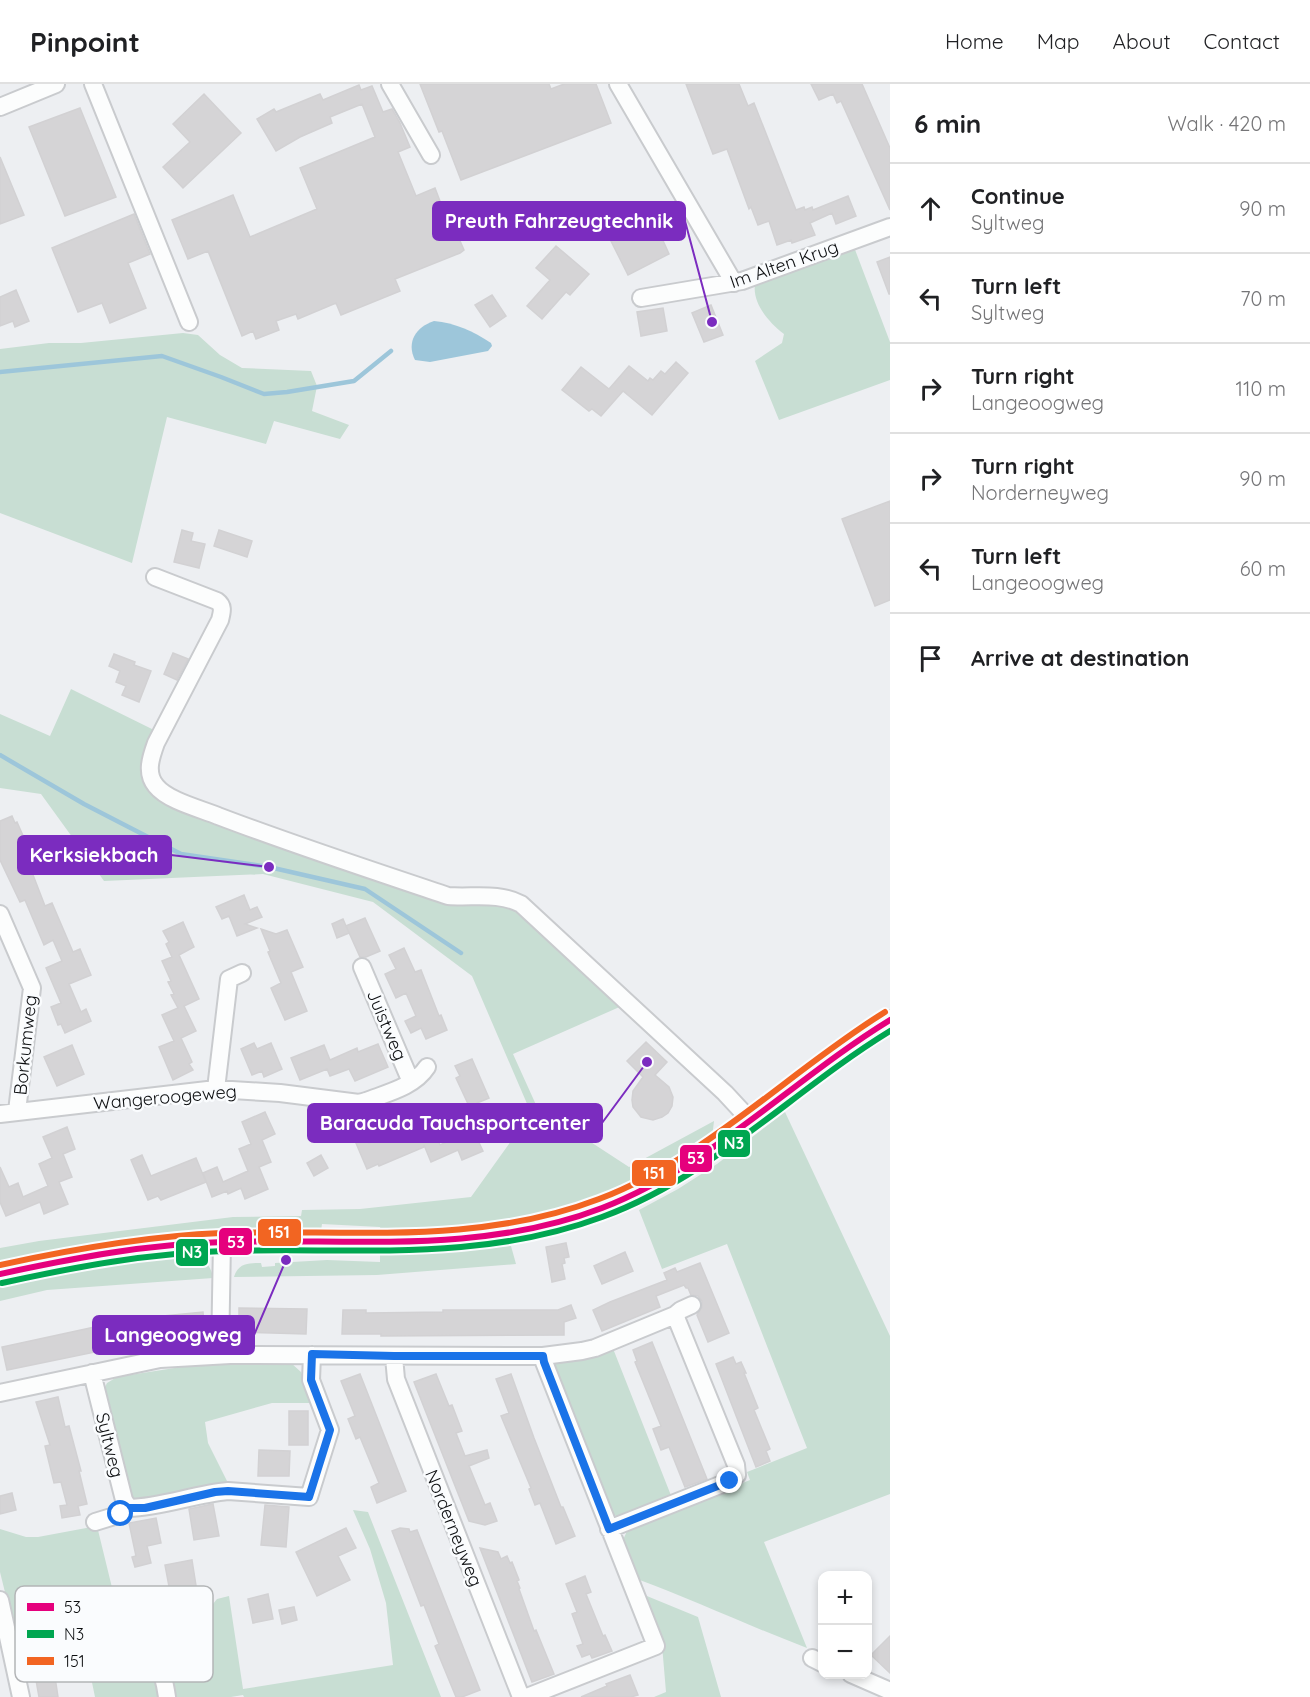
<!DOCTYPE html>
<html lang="en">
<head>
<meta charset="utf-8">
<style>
	:root { --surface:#fff; --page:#f2f2f2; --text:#202124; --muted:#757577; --line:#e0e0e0 }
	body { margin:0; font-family:Quicksand,sans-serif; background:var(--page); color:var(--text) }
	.controls { position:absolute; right:18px; bottom:18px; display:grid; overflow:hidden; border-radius:12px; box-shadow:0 3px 9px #0003 }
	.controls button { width:54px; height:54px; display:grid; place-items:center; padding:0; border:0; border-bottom:2px solid var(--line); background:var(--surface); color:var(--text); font:30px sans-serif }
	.stop { position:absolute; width:18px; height:18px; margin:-14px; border:4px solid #1a73e8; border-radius:50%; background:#fff }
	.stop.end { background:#1a73e8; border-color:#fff; box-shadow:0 2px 6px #0008 }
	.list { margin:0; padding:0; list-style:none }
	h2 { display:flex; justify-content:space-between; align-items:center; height:78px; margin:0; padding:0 24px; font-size:26px }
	h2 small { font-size:20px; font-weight:400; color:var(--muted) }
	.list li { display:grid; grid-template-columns:39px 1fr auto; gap:18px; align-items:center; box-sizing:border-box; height:90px; padding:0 24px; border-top:2px solid var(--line) }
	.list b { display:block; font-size:22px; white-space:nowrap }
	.list p { margin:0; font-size:20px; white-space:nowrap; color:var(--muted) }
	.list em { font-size:20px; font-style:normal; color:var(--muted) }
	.icon { flex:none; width:33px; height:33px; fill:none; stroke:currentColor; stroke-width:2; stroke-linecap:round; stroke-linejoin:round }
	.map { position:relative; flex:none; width:890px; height:1613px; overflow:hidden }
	header { display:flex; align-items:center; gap:36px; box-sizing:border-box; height:84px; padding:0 30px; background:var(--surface); border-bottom:2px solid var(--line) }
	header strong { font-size:28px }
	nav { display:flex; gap:33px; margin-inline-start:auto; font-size:21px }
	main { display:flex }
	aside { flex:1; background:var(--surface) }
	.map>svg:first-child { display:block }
</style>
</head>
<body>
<header>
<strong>Pinpoint</strong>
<nav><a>Home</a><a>Map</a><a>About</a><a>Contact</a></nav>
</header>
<main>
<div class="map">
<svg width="890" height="1613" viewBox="0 0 890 1613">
	<rect width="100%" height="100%" fill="#edeff2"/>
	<!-- green -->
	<path fill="#c8ded3" d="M854,163L890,258V296L779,336L755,277L782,259L784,250C769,239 752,219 755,200Z
		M183,249L198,251L220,271L242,284L311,287L317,302L312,327L349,341L340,355L274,337L266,360L167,333L132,479L0,429V265L49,259H81Z
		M71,605L158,648L155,705L446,816L508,818L624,921L513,970L537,1023L629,1083L714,1037L712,1054C689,1069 666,1084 642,1097C561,1141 471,1146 381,1147L380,1143L322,1140L321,1147C279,1145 238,1143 196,1146C130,1150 64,1165 0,1179V1164L39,1157L233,1133L301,1132L302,1126L360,1125L471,1113L531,1029L472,892L373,818L263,790L104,797L41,710L0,704V630L50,652Z
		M785,1028L890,1252V1410L764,1458L807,1564C749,1542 694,1516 637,1495L622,1458L628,1445L750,1396L747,1388L807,1364L727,1160L662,1185L639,1126L678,1105L717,1080Z
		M511,1162L516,1180L377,1191L234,1193C238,1179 249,1179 261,1179L262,1183L275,1182V1179L327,1176L380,1178V1171L453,1167Z
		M188,1171C202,1174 211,1179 213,1194L47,1206L0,1217V1201L59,1187L102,1180Z
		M612,1262L672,1414L619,1433L611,1430L551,1286L557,1277Z
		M250,1277L291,1279L301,1288L314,1319H272L205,1338L208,1359L229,1401L142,1418L130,1413L103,1307L107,1299L117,1293L181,1283Z
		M353,1426L368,1428L441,1613H244L243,1611L231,1613H174L142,1561L28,1577L21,1573L0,1488V1445L26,1453H38L97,1442L116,1520L140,1516L145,1545L204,1531L217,1515L229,1512L243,1605L393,1581L386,1519L370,1465Z
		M642,1510L698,1533L721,1613H654L666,1608L662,1561Z
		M124,1573C152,1574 155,1589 160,1613H95L88,1579Z"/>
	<!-- water -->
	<path fill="#9dc6da" d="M434,237C455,239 473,247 491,259L492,262L488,267L430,278L415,276C406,258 416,243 434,237Z"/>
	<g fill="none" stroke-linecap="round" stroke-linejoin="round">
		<!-- stream -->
		<path stroke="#9dc6da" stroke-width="4.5" d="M0,288L162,272L221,293L264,310L287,308L354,297L391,267
			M0,671L84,720L181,770L269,783L365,805L461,869"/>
	</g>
	<!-- building -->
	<path fill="#d5d4d6" stroke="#d2d1d3" stroke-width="1.5" d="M420,0H549L551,5L564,0H596L611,39L461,96L442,47L439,48Z
		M686,0H739L748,22L754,19L796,126L804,123L805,126L812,123L813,126L848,112L856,132L836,140L832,129L810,139L815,151L792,159L791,156L777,161L769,137L758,141L751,123L749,125L727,65L713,70Z
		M811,0H862L890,64V126L841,17L837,19L833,10L819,16Z
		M359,1L361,6L372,2L383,28L392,25L400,39L410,63L398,68L416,112L435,104L446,133L449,132L464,166L460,169L395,195L400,207L341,231L336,219L298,235L296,230L276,237L279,246L256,255L253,247L242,252L208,167L188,175L172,136L233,111L250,153L317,125L300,84L375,53L362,20L330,33L332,39L300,53L276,67L257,35L274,25L276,28L320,10L323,16Z
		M204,10L241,49L183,104L163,83L190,58L173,40Z
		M80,24L116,113L65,132L29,43Z
		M0,73L24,131L0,140Z
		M134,130L150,170L128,179L146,224L110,239L102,219L78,228L52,164Z
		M648,138L655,152L660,150L669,170L628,191L611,157Z
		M556,162L589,190L570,211L566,208L542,235L527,222L550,196L536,184Z
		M890,173V210H889L877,178Z
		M16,206L29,237L15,243L13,237L0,242V213Z
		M492,211L506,232L490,243L475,221Z
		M711,221L723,251L704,258L692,229Z
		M663,224L667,247L641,252L637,228Z
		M676,278L688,289L652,331L623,307L601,332L592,325L589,327L562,306L581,283L609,305L629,282L648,297L650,294L653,296L661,287L665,290Z
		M890,417V516L875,522L842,435Z
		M182,446L193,449L191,457L205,460L199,484L174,478Z
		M219,446L252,457L247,473L214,462Z
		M173,569L188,575L177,596L164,590Z
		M114,570L135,578L134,581L151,587L139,618L122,611L126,602L116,598L120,587L109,582Z
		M12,732L15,739L17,738L28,763L23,765L45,822L52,819L73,868L80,865L91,891L69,900L81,928L86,925L91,937L65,949L61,940L58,941L51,923L61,919L46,884L62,877L53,856L44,861L25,816L20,818L0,776V737Z
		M244,811L250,826L257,823L262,833L245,840L257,844L237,852L229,832L222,835L216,823Z
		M365,834L380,867L366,873H360L346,842Z
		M343,835L349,849L337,854L332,840Z
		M183,838L194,863L179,871L199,915L184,922L196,947L181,954L192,978L189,980L193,986L173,996L159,963L174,957L162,931L178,924L171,911L174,910L168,898L171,897L162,877L172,873L166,860L169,858L163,847Z
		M261,845L276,850L287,846L303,883L291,888L307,927L285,936L271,904L281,899L268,868L270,867Z
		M404,864L415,888L421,886L439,932L441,931L447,946L426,955L421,944L411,949L405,937L416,932L406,909L396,914L385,890L396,885L389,871Z
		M646,958L667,978L655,991L669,1003L673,1013L672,1022L668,1029L662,1033L653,1036L641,1033L633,1023L632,1016L633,1007L643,993L627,977Z
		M254,959L257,965L271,959L282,985L264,993L262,987L252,991L241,965Z
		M378,960L388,983L355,997L349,985L330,992L327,985L300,996L291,974L324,961L330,976L357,964L358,968Z
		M72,961L84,990L57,1002L44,973Z
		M472,975L489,1014L477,1019L485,1041L465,1050L456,1029L469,1022L456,994L460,992L455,982Z
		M265,1028L275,1050L262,1056L271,1078L259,1083L268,1105L245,1115L241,1104L228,1110L227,1107L212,1113L203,1089L217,1083L223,1098L248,1087L239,1065L251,1060L242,1038Z
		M414,1039L421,1055L435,1049L440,1061L473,1046L483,1067L462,1076L458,1066L431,1078L424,1061V1063L379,1082L378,1080L367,1085L350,1045L361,1040L369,1059Z
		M67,1043L75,1065L63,1070L72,1093L59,1098L68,1120L44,1130L40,1118L6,1132L0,1118V1083L9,1103L18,1099L23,1113L48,1102L39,1080L52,1074L43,1053Z
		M142,1071L151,1092L196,1074L206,1098L161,1116L158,1112L148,1116L131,1076Z
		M321,1071L328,1084L314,1092L307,1079Z
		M566,1159L569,1173L564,1174L565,1179L562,1180L565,1195L552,1198L546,1163Z
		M625,1168L633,1187L602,1200L594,1182Z
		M700,1179L729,1249L708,1258L697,1231L702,1223V1217L698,1212L691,1211L688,1204H686L684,1201L656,1212L660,1223L602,1247L593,1226L610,1218L667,1196L664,1189L675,1184L677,1188Z
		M571,1221L576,1234L564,1238V1251L381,1252V1250H342L343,1226H366V1229L443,1228V1226H558Z
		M239,1224L307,1225L306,1250L239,1248Z
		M203,1228L205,1250L135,1258L133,1235Z
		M95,1243L100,1267L7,1286L2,1263Z
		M652,1258L707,1395L685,1403L669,1363L661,1366L653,1345L661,1342L635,1278L637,1277L633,1266Z
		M733,1273L736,1280L741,1278L746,1289H744L758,1324L754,1326L770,1365L766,1367L770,1377L756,1383L716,1280Z
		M360,1290L406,1407L377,1419L371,1403L379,1399L360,1353L356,1355L348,1335L355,1332L341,1297Z
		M436,1290L449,1322L452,1321L462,1347L456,1349L465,1372L487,1366L489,1374L469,1382L485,1421L490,1419L497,1437L485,1441L469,1437L414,1298Z
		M511,1290L534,1354L561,1423H563L575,1452L556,1460L540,1419L535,1421L529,1405L531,1404L501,1332L509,1329L496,1295Z
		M58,1313L65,1343L69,1342L81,1387H79L87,1420L78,1422L80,1431L62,1434L60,1422L67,1421L61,1398L54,1399L45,1362L50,1361L36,1318Z
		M289,1327H308V1361H289Z
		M259,1366L290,1367L289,1392H258Z
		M12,1409L16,1426L0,1430V1412Z
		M213,1420L219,1452L194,1456L189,1425Z
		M265,1421L289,1423L286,1463L261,1461Z
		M156,1434L161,1459L147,1462L151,1479L135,1483L132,1473L136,1472L129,1439Z
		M346,1444L356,1464L338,1472L350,1496L317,1512L296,1468Z
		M400,1444L409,1445L410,1448L417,1446L480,1606L462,1613H456L435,1562L439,1560L424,1521L421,1522L392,1447Z
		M480,1464L498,1468L501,1475L507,1472L510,1479L512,1478L519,1496L517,1497L520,1504L519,1505L534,1547L536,1546L554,1590L532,1598Z
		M192,1476L197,1508H201L205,1526L170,1533L167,1514L171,1513L165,1481Z
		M585,1492L591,1508L586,1510L603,1552L605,1551L612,1567L592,1574L590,1570L582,1573L577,1562L583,1560L572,1530L577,1528L566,1500Z
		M268,1510L273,1535L253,1539L248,1515Z
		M294,1523L297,1536L282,1540L279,1526Z
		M890,1552V1589L871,1571Z
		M630,1591L638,1611L631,1613H581L607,1602L606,1600Z
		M55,1593L58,1613H39L36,1596Z"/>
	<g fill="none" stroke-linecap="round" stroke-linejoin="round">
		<defs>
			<path id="minor" d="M93,0L189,238
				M390,0L431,71
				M618,0L734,199
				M0,23L56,0
				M641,214L742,197L890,143
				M155,493L217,517C224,522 222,528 220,536L156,659C151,673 145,689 156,702C168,717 201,725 218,732C294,761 371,786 448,812C473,814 498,808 521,820L725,1009L750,1036
				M0,830L32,904L17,1027
				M362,883L411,998
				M216,1005L229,895L242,889
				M0,1030L216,1005L280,1009L359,1019L366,1017C387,1009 414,1003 427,983
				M675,1231L681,1226L692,1221
				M220,1271L222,1158
				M394,1273L396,1295L521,1613
				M92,1289L124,1416L129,1424
				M0,1309L160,1275L230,1271L543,1272L582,1267L595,1264L675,1231L736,1381L737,1391L730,1397L609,1445
				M129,1424C162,1423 195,1410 228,1407L309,1413L330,1346L311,1296L312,1271
				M95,1438L121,1430L129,1424
				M0,1516L21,1613
				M812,1574L822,1579
				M16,1584L125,1564C157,1566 163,1585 167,1613
				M851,1590L890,1607
				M527,1613L656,1562L544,1278L543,1272"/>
			<path id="major" d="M0,1190C74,1174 147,1160 223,1158C337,1154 455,1170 566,1136C613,1122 659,1101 700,1073C765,1030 822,975 890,936"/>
		</defs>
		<!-- minor casing -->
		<use href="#minor" stroke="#c9cbce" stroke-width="20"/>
		<!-- major casing -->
		<use href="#major" stroke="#c9cbce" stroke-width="22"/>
		<!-- minor -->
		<use href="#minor" stroke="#fcfdfd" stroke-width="16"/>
		<!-- major -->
		<use href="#major" stroke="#fcfdfd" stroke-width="20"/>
		<defs>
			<path id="bus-1" d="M0,1190C74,1174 147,1160 223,1158C350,1154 480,1171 602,1124C711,1082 792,996 890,936"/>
			<path id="bus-2" d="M2,1199C75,1183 149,1169 224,1167C353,1163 478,1179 602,1133C712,1093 792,1007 890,947"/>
			<path id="bus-3" d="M0,1181C73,1165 147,1152 221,1149C348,1145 477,1162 599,1115C707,1074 788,988 885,928"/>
		</defs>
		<!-- bus-1 casing -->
		<use href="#bus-1" stroke="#fafcfe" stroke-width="10"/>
		<!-- bus-2 casing -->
		<use href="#bus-2" stroke="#fafcfe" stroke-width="10"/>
		<!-- bus-3 casing -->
		<use href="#bus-3" stroke="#fafcfe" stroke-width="10"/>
		<!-- bus-1 -->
		<use href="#bus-1" stroke="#e5007d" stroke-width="6"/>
		<!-- bus-2 -->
		<use href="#bus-2" stroke="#00a651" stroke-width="6"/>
		<!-- bus-3 -->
		<use href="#bus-3" stroke="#f26522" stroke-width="6"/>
	</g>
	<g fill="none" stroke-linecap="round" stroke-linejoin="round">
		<!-- route -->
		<path stroke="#1a73e8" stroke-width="8" d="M121,1430L129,1424H145L215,1408L228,1407L309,1413L330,1346L311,1296L312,1270L394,1272H543L544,1278L609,1445L730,1397"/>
	</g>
	<g text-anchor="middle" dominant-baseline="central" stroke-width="5" stroke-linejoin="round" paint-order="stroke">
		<!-- street labels -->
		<g font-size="18" fill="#0c0e10" stroke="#fafcfe">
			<text transform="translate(784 180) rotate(-19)">Im Alten Krug</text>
			<text transform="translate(387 941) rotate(67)">Juistweg</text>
			<text transform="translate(25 961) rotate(-84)">Borkumweg</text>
			<text transform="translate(165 1013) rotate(-5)">Wangeroogeweg</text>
			<text transform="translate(110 1361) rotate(76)">Syltweg</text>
			<text transform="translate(454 1444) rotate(68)">Norderneyweg</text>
		</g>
	</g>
	<!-- legend -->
	<rect x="15" y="1502" width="198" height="96" rx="9" fill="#fafcfe" stroke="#b3b5b7" stroke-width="1.5"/>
	<rect x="27" y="1519" width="27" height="8" fill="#e5007d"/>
	<rect x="27" y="1546" width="27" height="8" fill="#00a651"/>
	<rect x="27" y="1573" width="27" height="8" fill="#f26522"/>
	<g font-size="16" fill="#0c0e10">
		<text x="64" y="1529">53</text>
		<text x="64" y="1556">N3</text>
		<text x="64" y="1583">151</text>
	</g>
	<!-- callouts -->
	<path fill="none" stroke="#7b2cbf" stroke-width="2" d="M712 238L685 137M269 783L171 771M647 978L602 1039M286 1176L254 1251"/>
	<g fill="#7b2cbf" stroke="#fafcfe" stroke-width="2">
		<circle cx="712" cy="238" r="6"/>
		<circle cx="269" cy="783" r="6"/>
		<circle cx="647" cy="978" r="6"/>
		<circle cx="286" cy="1176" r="6"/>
	</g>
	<g fill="#7b2cbf" stroke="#7b2cbf" stroke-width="2">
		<rect x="433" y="118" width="252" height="38" rx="6"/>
		<rect x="18" y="752" width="153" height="38" rx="6"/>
		<rect x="308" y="1020" width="294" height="38" rx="6"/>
		<rect x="93" y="1232" width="161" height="38" rx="6"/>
	</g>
	<g font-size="20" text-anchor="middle" font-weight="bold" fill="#fff">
		<text x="559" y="144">Preuth Fahrzeugtechnik</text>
		<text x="94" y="778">Kerksiekbach</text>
		<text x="455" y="1046">Baracuda Tauchsportcenter</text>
		<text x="173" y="1258">Langeoogweg</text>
	</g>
	<g stroke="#fafcfe" stroke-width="2">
		<rect x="717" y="1045" width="34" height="29" rx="6" fill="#00a651"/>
		<rect x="679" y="1060" width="34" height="29" rx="6" fill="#e5007d"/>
		<rect x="631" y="1075" width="46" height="28" rx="6" fill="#f26522"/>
		<rect x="257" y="1134" width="45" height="29" rx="6" fill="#f26522"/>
		<rect x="218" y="1143" width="35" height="29" rx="6" fill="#e5007d"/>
		<rect x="175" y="1154" width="34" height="29" rx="6" fill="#00a651"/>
	</g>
	<g font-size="16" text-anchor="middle" font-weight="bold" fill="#fff">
		<text x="734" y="1065">N3</text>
		<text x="696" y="1080">53</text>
		<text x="654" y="1095">151</text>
		<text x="279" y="1154">151</text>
		<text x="236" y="1164">53</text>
		<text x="192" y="1174">N3</text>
	</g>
</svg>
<div class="controls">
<button>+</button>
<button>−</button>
</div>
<div class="stop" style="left:121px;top:1430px"></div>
<div class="stop end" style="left:730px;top:1397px"></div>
</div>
<aside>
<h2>6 min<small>Walk · 420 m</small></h2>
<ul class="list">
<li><svg class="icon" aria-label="ahead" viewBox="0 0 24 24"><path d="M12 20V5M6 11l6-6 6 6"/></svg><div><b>Continue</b><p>Syltweg</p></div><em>90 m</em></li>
<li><svg class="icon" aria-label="left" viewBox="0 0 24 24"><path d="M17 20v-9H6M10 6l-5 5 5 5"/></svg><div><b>Turn left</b><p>Syltweg</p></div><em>70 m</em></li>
<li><svg class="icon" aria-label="right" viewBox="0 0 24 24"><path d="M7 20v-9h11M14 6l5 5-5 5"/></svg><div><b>Turn right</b><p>Langeoogweg</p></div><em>110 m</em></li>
<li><svg class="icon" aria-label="right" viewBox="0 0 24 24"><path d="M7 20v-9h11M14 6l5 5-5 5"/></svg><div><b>Turn right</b><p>Norderneyweg</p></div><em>90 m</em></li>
<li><svg class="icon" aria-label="left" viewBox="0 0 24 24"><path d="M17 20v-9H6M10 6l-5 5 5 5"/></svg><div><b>Turn left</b><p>Langeoogweg</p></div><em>60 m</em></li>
<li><svg class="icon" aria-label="arrive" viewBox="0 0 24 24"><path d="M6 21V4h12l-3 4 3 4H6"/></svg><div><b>Arrive at destination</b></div></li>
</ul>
</aside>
</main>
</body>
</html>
